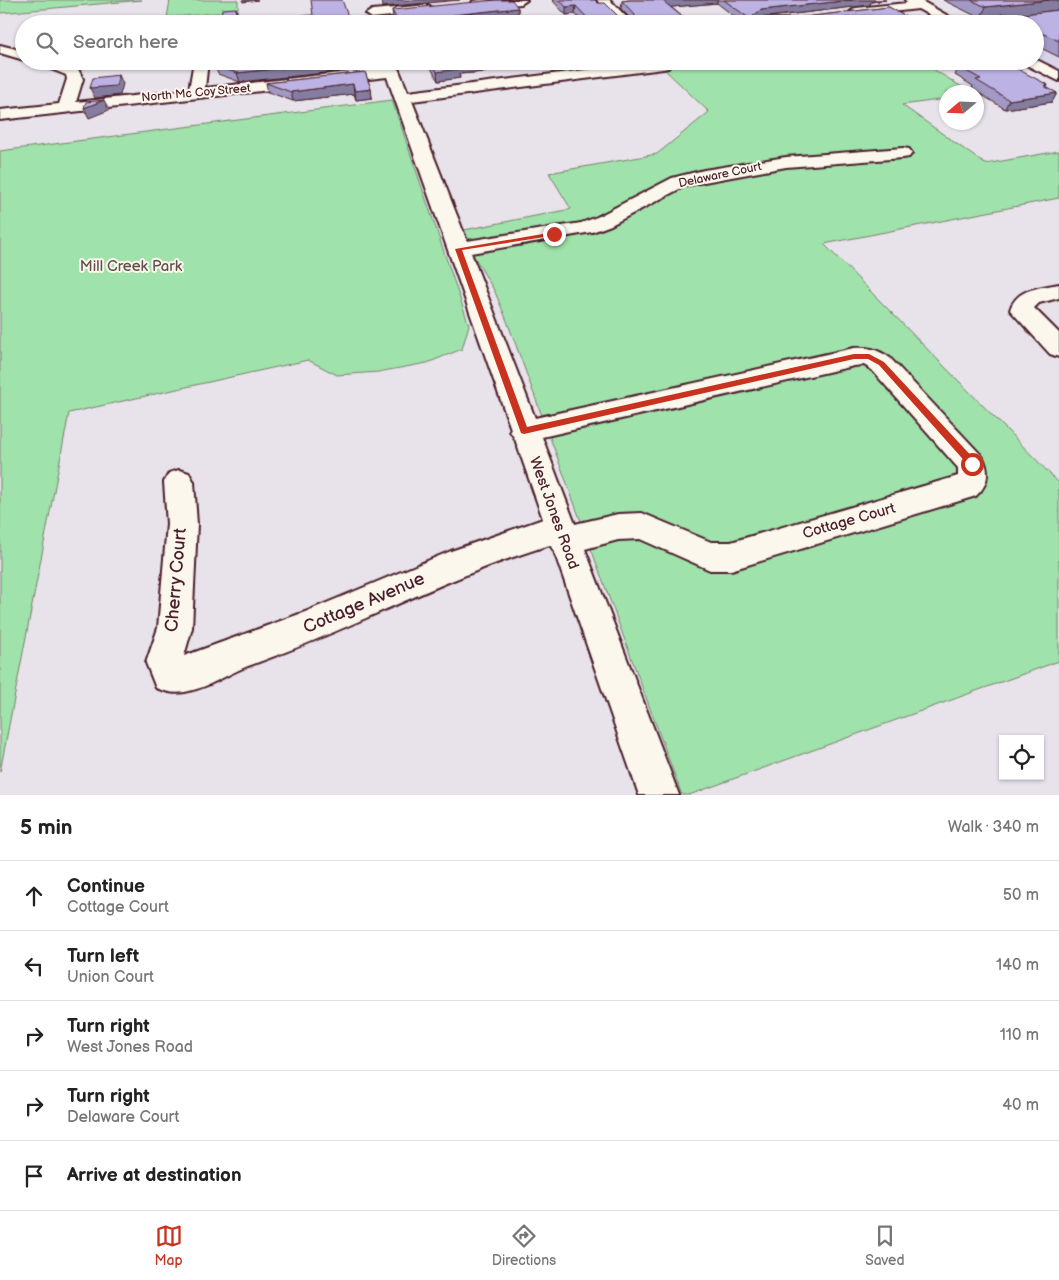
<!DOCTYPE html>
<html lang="en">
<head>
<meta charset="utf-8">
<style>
	:root { --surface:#fff; --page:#f2f2f2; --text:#222; --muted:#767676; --line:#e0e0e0; --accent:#c8321e }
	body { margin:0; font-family:"Balsamiq Sans",sans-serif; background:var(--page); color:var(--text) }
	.controls { position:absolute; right:15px; bottom:15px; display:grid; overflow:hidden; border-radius:0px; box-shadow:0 1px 4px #0004 }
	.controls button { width:45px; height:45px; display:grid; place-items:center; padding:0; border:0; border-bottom:1px solid var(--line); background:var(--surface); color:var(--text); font:25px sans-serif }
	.compass { position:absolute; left:939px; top:85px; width:45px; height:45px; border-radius:50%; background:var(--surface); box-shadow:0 1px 4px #0004; rotate:251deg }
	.stop { position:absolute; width:15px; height:15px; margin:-11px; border:4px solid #c8321e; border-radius:50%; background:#fff }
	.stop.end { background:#c8321e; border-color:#fff; box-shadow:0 1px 5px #0008 }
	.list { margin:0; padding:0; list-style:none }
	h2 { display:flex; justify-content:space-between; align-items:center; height:65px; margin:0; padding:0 20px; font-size:21px }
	h2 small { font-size:16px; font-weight:400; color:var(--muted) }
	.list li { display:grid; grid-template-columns:32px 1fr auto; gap:15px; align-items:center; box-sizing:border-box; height:70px; padding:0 20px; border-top:1px solid var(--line) }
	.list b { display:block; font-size:19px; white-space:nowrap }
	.list p { margin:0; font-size:16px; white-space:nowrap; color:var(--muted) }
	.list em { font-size:16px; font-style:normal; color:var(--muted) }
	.icon { flex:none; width:28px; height:28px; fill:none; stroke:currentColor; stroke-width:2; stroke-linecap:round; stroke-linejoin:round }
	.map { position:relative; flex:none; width:1059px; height:795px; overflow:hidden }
	.search { position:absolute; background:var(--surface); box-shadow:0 1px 4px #0004; left:15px; right:15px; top:15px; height:55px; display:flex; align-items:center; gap:12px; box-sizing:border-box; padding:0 18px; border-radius:28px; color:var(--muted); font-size:19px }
	.sheet { height:415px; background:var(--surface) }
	nav { display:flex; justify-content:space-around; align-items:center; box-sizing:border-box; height:70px; border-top:1px solid var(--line); background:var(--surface); font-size:14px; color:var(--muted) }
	nav a { display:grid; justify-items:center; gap:2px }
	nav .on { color:var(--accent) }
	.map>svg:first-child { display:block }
</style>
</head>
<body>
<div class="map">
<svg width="1059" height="795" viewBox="0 0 1059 795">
	<rect width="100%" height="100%" fill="#e8e2ea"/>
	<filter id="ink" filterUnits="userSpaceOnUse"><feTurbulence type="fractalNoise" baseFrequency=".02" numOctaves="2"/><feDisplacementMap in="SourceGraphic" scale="10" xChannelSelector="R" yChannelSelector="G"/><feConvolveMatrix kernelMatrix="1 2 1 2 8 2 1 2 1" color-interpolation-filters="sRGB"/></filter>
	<g filter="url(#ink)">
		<!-- built -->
		<path fill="#dbd4e8" d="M1059,16V74L1035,61V24Z"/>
		<!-- green -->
		<path fill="#a0e2ab" stroke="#75806b" d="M0,0H142L0,13Z
			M170,0H238V11L167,18Z
			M674,61H920L970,92H946V99L902,105L985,164L1059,151V198L824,244L1059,483V661L689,795H682L507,321L495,292L459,231L571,209L549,173L657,154L709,112L663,68L674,64Z
			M392,100L469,325L462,349L427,363L378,372L337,375L308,360L69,413L0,772V151Z"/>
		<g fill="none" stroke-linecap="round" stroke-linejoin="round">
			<defs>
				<path id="minor" d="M480,0H527L521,4L477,8L471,4L473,1Z
					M597,0H610L633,24H619Z
					M905,0H920L962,24H946L918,9L856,16L850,12L856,8L907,3Z
					M428,5L434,9L432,12L372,18L366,14L372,10Z
					M1059,11V19L1017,24H975L981,20Z
					M0,45L24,51V60L0,53Z
					M1035,59L1059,71V81L1024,64L1022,61H1035Z
					M36,61H57L78,69L83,79L76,102L189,90L194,61H208L205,88L384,68L381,61H395L408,92L658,61H673L668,68L663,69L412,101L467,241L581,223L597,217L672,178L704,170L786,157L903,148L909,149L912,153L909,157L903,158L786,167L704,182L685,186L611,225L592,232L471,253L535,418L854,348C869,347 877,349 890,358L982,456C990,471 989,484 976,496L731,570H710L640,539L618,540L585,549L679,795H639L554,551L550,545C446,576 351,630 248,666C227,674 208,688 185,692C174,694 167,692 156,688L146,663L158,628L167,524L164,482L169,473L179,470L189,473L194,482L197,524L192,628L184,656L305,612L451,551L543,519L515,439L510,431L511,429L387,77L0,120V110L59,104L67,79L66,75L38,64ZM864,365L872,370L958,468V476L731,542H711L642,513L618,514L575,524L542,437L854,366Z
					M1059,284V298L1039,303L1034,308L1059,333V357L1050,354L1010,310C1016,288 1040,288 1059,284Z"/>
			</defs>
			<!-- minor casing -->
			<use href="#minor" stroke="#4a1f2b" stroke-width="4"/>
			<!-- minor -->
			<use href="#minor" fill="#fbf7ec" fill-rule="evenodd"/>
		</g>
		<!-- wall -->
		<path fill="#a299c4" stroke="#4a1f2b" d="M552,0H595L598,3L620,18H630L621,9L622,1L629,0H886L871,2L870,5L761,18H796L889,7L918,24H744L717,3L671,7L691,24H585L575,14L566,15Z
			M943,0H1059L1019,14L1059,10V57L1035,45V24H997L1000,16L980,18Z
			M518,8V16L459,24H396L393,18L392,10Z
			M418,61H484L485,63V72L459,74L460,78L438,81L430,66L421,67Z
			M215,66L362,69L240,82L218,74Z
			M959,67L1048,85L1047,88L1057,93L1052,102L1005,109L972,89L973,86L955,75Z
			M365,72L371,89L372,98L356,100L354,94L293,101L268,92L266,83Z"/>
		<!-- shaded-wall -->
		<path fill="#847da0" stroke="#4a1f2b" d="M242,0H258L243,2Z
			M382,0H460L383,7Z
			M669,0H717V3L662,8L663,1Z
			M852,0H886L871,2L870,5L759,18L754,22L753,16L761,10Z
			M1049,0H1059V10L1005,16L1001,14L1000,16L980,18L986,7Z
			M576,6L575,14L566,15V7Z
			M236,8L238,15V24H235Z
			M518,8V16L454,24L453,15Z
			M863,16L860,24H820L821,21Z
			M349,19L350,24H326L346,19Z
			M348,61H361L362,69L240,82L237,73Z
			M420,61H429L430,66L421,67Z
			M485,63V72L459,74L460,78L438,81L437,72L457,66Z
			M119,75L123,84L120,95L95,98L90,88Z
			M353,84L354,94L293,101L291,92Z
			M371,89L372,98L356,100L355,91Z
			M1057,93L1052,102L1005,109L1009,100Z
			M104,100L109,110L89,118L84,108Z"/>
		<!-- building -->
		<path fill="#bcb2e4" stroke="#4a1f2b" d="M311,0H342L349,19H346L347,22L326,24H302L300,16L313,15Z
			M496,0H512L518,8L453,15L459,24H399L392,10Z
			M560,0H595L598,3H605L620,18H634L635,15L622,1L630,0H669L663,1L691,24H593L576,6L566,7Z
			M724,0H852L761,10L753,16L755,18H796L889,7L918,24H884L871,16H863L821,21L825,24H757Z
			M971,0H1049L986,7Z
			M236,8L235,24H220L222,9Z
			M1059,10V41L1035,30V24H1022L1001,14H1023Z
			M260,61H348L237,73L215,66Z
			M431,61H484L485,63L457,66L459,69L437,72Z
			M998,61H1002L1048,85L1044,86L1057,93L1009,100L976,80L981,79L959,67Z
			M365,72L371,89L355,91L353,84L291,92L266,83Z
			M119,75L116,86L90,88L93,78Z
			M104,100L84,108L86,102Z"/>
	</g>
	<!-- route -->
	<path fill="#c8321e" d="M554,232H557V235L462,250L527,427L854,354H869L884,362L976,461V466H969L879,365L868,359H854L524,434L521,433L455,249Z"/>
	<g text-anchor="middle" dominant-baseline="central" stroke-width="4" stroke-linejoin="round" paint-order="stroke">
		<!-- far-street labels -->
		<g font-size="12" fill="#4a1f2b" stroke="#fbf7ec">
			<text transform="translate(196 93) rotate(-5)">North Mc Coy Street</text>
			<text transform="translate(720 175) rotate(-12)">Delaware Court</text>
		</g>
		<!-- park labels -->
		<g font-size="15" fill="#60504b" stroke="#fbf7ec">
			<text x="131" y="266">Mill Creek Park</text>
		</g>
		<!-- street labels -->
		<g font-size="15" fill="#4a1f2b" stroke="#fbf7ec">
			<text transform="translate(554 513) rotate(70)">West Jones Road</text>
			<text transform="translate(849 521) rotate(-16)">Cottage Court</text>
		</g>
		<!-- near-street labels -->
		<g font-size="18" fill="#4a1f2b" stroke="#fbf7ec">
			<text transform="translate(176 580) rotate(-85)">Cherry Court</text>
			<text transform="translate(364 603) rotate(-23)">Cottage Avenue</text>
		</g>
	</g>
</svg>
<div class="controls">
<button><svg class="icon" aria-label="locate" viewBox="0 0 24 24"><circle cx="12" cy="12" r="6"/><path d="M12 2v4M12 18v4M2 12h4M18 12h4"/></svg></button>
</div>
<svg class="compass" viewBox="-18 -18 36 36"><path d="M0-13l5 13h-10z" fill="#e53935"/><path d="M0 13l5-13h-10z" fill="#767676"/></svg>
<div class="stop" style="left:972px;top:464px"></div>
<div class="stop end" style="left:554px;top:234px"></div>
<div class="search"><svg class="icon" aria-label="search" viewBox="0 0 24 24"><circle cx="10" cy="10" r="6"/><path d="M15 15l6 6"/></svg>Search here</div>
</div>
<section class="sheet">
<h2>5 min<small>Walk · 340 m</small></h2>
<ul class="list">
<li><svg class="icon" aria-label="ahead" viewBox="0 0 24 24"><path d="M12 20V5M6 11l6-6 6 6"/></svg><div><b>Continue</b><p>Cottage Court</p></div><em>50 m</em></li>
<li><svg class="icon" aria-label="left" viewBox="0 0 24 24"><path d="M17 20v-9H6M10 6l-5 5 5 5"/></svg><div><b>Turn left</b><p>Union Court</p></div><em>140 m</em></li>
<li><svg class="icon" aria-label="right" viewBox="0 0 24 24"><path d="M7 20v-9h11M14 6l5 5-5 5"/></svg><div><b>Turn right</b><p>West Jones Road</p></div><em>110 m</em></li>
<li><svg class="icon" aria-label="right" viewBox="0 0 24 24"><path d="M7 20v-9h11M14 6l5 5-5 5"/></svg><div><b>Turn right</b><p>Delaware Court</p></div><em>40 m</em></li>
<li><svg class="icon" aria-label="arrive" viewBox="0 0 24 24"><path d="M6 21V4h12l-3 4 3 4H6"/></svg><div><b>Arrive at destination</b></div></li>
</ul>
</section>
<nav>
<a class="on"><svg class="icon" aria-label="map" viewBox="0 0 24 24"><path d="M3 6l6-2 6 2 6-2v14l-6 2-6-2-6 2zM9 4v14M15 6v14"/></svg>Map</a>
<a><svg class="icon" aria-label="directions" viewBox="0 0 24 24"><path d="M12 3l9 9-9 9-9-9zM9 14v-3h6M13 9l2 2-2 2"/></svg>Directions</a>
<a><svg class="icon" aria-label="saved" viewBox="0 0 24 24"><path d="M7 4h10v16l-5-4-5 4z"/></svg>Saved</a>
</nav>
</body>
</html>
